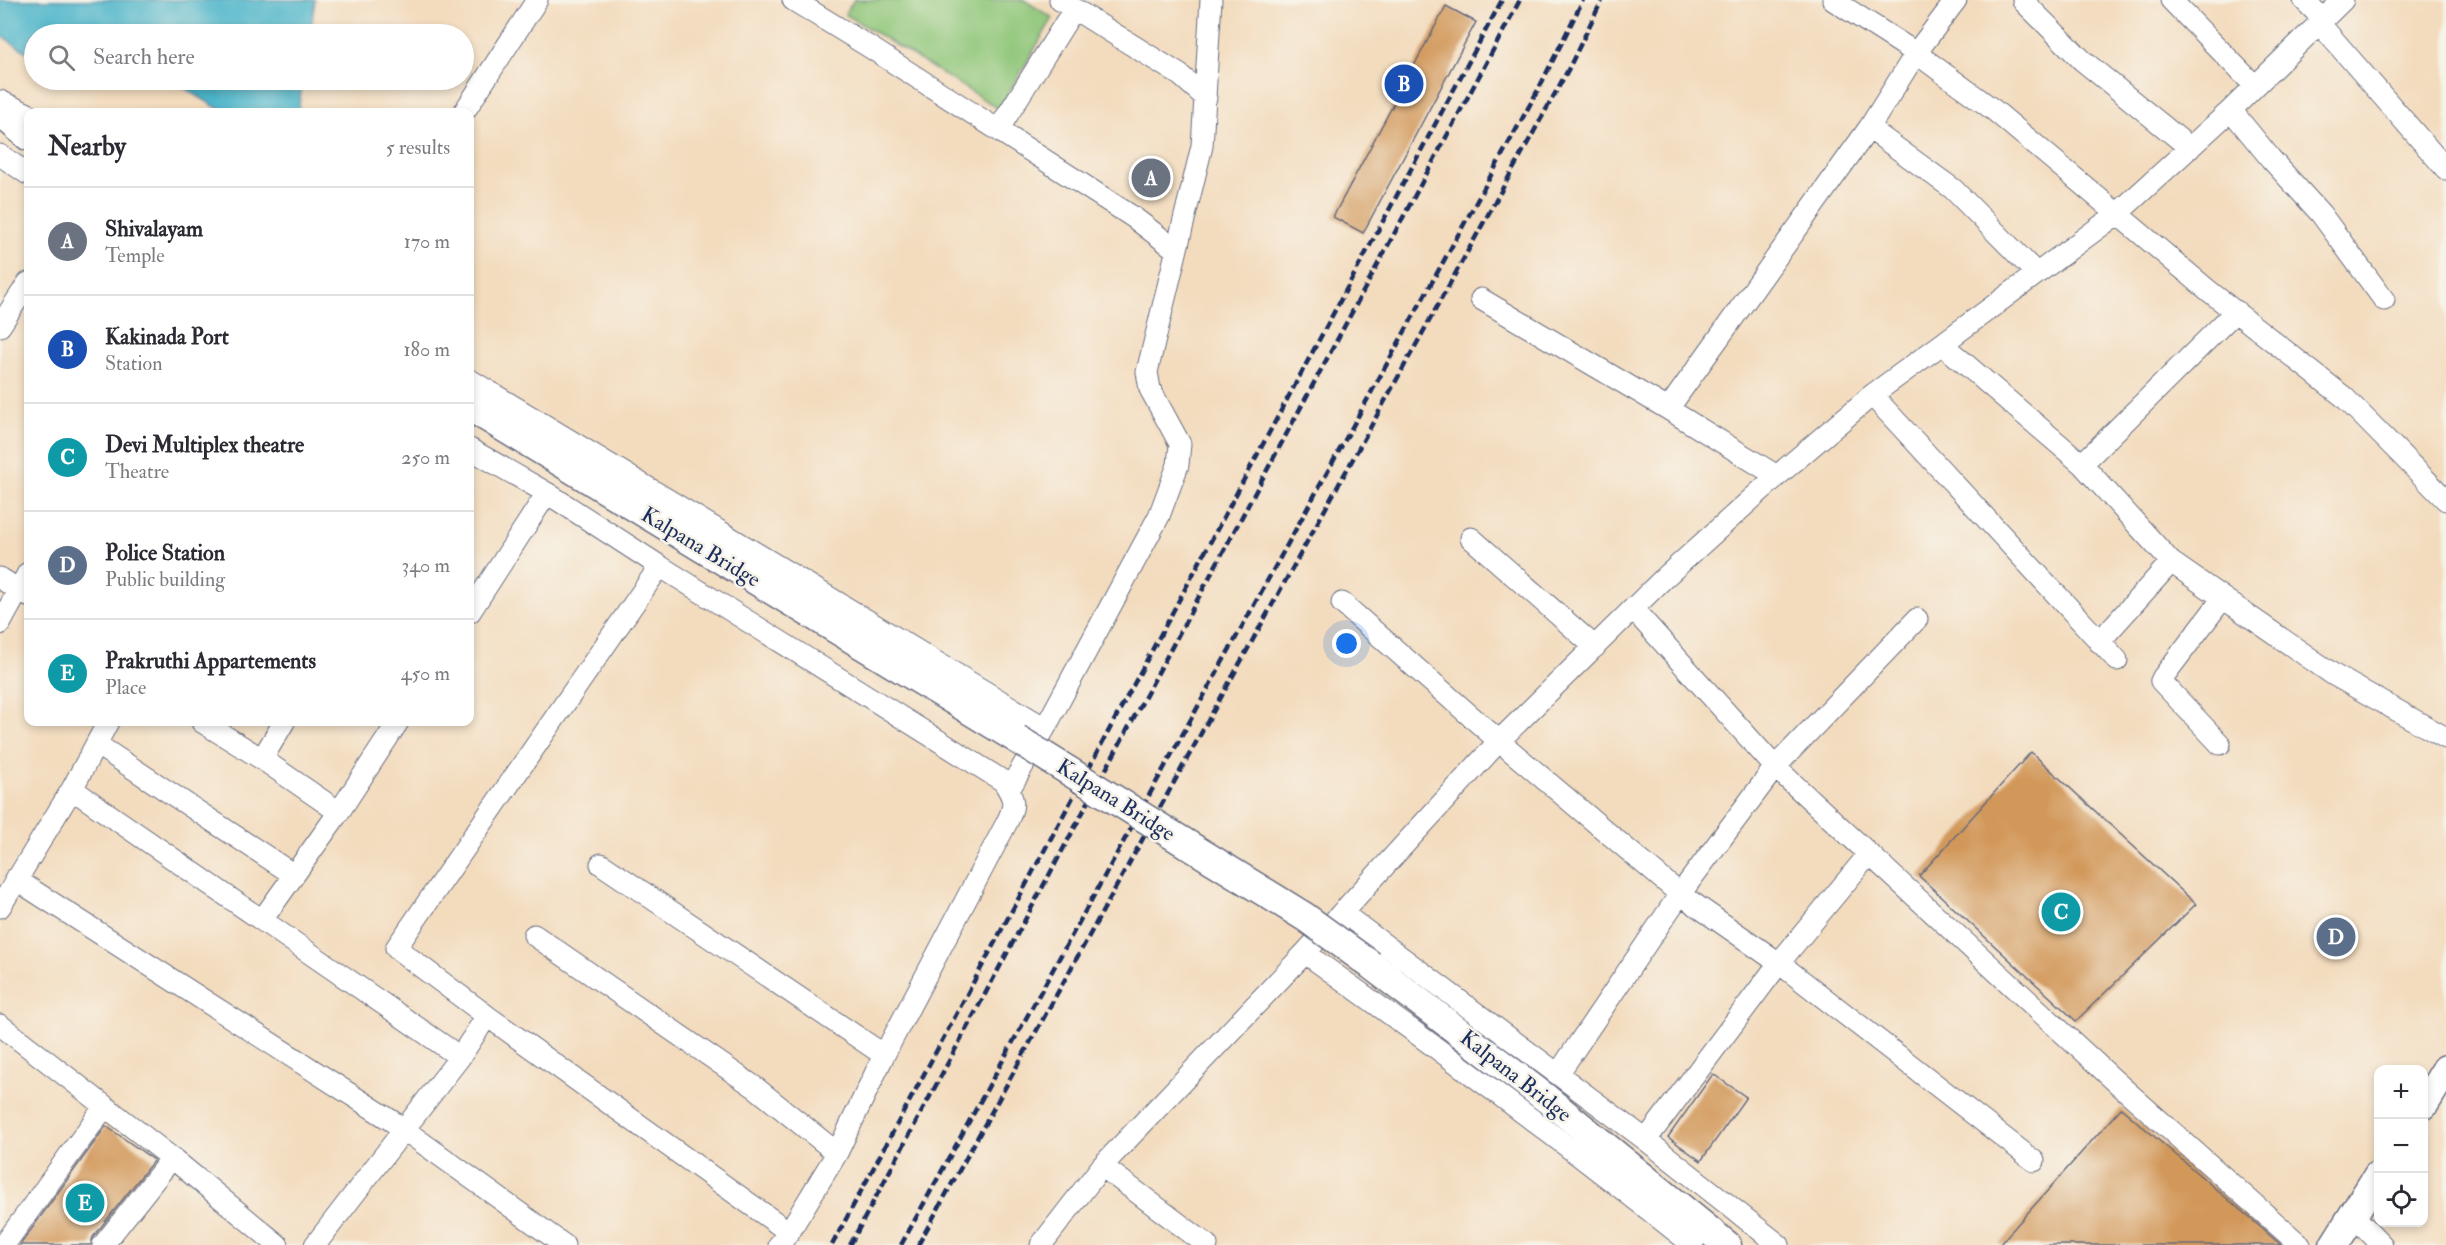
<!DOCTYPE html>
<html lang="en">
<head>
<meta charset="utf-8">
<style>
	:root { --surface:#fff; --page:#f7f7f7; --text:#2b2b33; --muted:#7c7c81; --line:#e1e1e2; --accent:#111827 }
	body { margin:0; font-family:"IM FELL Double Pica",serif; background:var(--page); color:var(--text) }
	.controls { position:absolute; right:18px; bottom:18px; display:grid; overflow:hidden; border-radius:12px; box-shadow:0 3px 9px #0003 }
	.controls button { width:54px; height:54px; display:grid; place-items:center; padding:0; border:0; border-bottom:2px solid var(--line); background:var(--surface); color:var(--text); font:30px sans-serif }
	.you { position:absolute; left:1347px; top:644px; width:21px; height:21px; margin:-15px; border:4px solid #fff; border-radius:50%; background:#1a73e8; box-shadow:0 0 0 9px #1a73e833 }
	.badge { display:grid; place-items:center; width:39px; height:39px; border-radius:50%; background:var(--accent); color:#fff; font-size:20px; font-weight:700 }
	.pin { position:absolute; translate:-50% -50%; border:3px solid #fff; box-shadow:0 2px 6px #0006 }
	.list { margin:0; padding:0; list-style:none }
	h2 { display:flex; justify-content:space-between; align-items:center; height:78px; margin:0; padding:0 24px; font-size:26px }
	h2 small { font-size:20px; font-weight:400; color:var(--muted) }
	.list li { display:grid; grid-template-columns:39px 1fr auto; gap:18px; align-items:center; box-sizing:border-box; height:108px; padding:0 24px; border-top:2px solid var(--line) }
	.list b { display:block; font-size:22px; white-space:nowrap }
	.list p { margin:0; font-size:20px; white-space:nowrap; color:var(--muted) }
	.list em { font-size:20px; font-style:normal; color:var(--muted) }
	.icon { flex:none; width:33px; height:33px; fill:none; stroke:currentColor; stroke-width:2; stroke-linecap:round; stroke-linejoin:round }
	.map { position:relative; flex:none; width:2446px; height:1245px; overflow:hidden }
	.search { position:absolute; background:var(--surface); box-shadow:0 3px 9px #0003; left:24px; top:24px; width:450px; height:66px; display:flex; align-items:center; gap:15px; box-sizing:border-box; padding:0 21px; border-radius:33px; color:var(--muted); font-size:22px }
	.panel { position:absolute; background:var(--surface); box-shadow:0 3px 9px #0003; left:24px; top:108px; width:450px; height:618px; border-radius:12px }
	.map>svg:first-child { display:block }
</style>
</head>
<body>
<div class="map">
<svg width="2446" height="1245" viewBox="0 0 2446 1245">
	<rect width="100%" height="100%" fill="#f7f3e8"/>
	<filter id="ink" filterUnits="userSpaceOnUse"><feTurbulence type="fractalNoise" baseFrequency=".0167" numOctaves="2"/><feDisplacementMap in="SourceGraphic" scale="12" xChannelSelector="R" yChannelSelector="G"/><feConvolveMatrix kernelMatrix="1 2 1 2 8 2 1 2 1" color-interpolation-filters="sRGB"/></filter>
	<filter id="wash" filterUnits="userSpaceOnUse"><feTurbulence type="fractalNoise" baseFrequency=".008" numOctaves="4" result="noise"/><feDisplacementMap in="SourceGraphic" scale="24" xChannelSelector="R" yChannelSelector="G"/><feGaussianBlur stdDeviation="1.35" result="paint"/><feColorMatrix in="noise" values="0 0 0 0 0 0 0 0 0 0 0 0 0 0 0 0 0 1.4 0 .05"/><feComposite in="paint" operator="in"/></filter>
	<g filter="url(#wash)">
		<rect width="100%" height="100%" fill="#f3dbbd"/>
		<!-- green -->
		<path fill="#8fc679" stroke="#557a6c" stroke-width="1.5" d="M854,0H1024L1053,18L999,109L845,14Z"/>
		<!-- water -->
		<path fill="#4db6cb" stroke="#347294" stroke-width="1.5" d="M0,0H315L310,34H34V54H30L0,35Z
			M171,80H303L298,112H224Z"/>
		<g id="blocks">
			<!-- building -->
			<path fill="#d2985a" d="M1446,6L1476,22L1363,233L1333,217Z
				M2031,752L2196,904L2076,1021L1919,876Z
				M1713,1074L1746,1097L1701,1161L1668,1137Z
				M2121,1108L2258,1225L2281,1245H1999Z
				M106,1126L154,1160L93,1237L91,1245H20Z"/>
		</g>
	</g>
	<g filter="url(#ink)">
		<use href="#blocks" fill-opacity="0" stroke="#676b7f" stroke-width="1.5"/>
		<g fill="none" stroke-linecap="round" stroke-linejoin="round">
			<defs>
				<path id="street" d="M793,0L871,48L1133,217L1175,249
					M1060,0L1180,75L1206,98
					M1833,0L1916,53L1956,0
					M2171,0L2255,86
					M2304,0L2323,19
					M2023,1L2082,60L2190,148
					M2319,23L2446,169
					M0,101L28,114
					M2231,110L2271,159L2321,214L2384,300
					M464,112L537,0
					M1869,128L1916,53L1995,111L2209,291L2344,397L2446,500
					M998,130L1074,9
					M0,155L28,174
					M1481,299L1668,409L1777,476
					M0,326L28,283
					M1942,344L2117,214L2231,110L2343,0
					M470,380L1045,728
					M1872,395L2117,660
					M1668,409L1869,128L1953,189L2036,273
					M470,449L547,493L470,612
					M2082,464L2236,311
					M1471,538L1595,647
					M658,565L1003,781C1015,799 1016,805 1006,824L884,1055
					M0,578L28,596
					M1342,603L1499,741L1662,580L1777,476L1872,395L1942,344L2082,464L2171,562L2334,675L2446,738
					M1633,609L1775,767L1917,619
					M0,624L28,573
					M2099,642L2171,562
					M202,722L262,759
					M284,722L262,759L339,812
					M96,744L294,875
					M2220,744L2161,681L2163,677L2223,598
					M72,789L460,1057L315,1245
					M1009,790L1045,728L1159,516L1178,465L1180,444L1150,389L1147,372L1202,146L1211,0
					M601,864L884,1055L837,1153
					M15,879L392,1121L564,1245
					M0,907L72,789L108,722
					M1342,913L1646,1140L1779,1245
					M262,920L339,812L398,722
					M534,935L756,1088L837,1153L789,1232
					M1305,953C1437,1047 1567,1144 1693,1245
					M487,1016L396,948L655,573L658,565L547,493
					M0,1025L172,1158L278,1245
					M460,1057L487,1016L789,1232L779,1245
					M1558,1074L1680,894L1775,767L2115,1081L2300,1245
					M1646,1140L1779,963L1869,854
					M1102,1166L1305,953L1499,741L1680,894L1779,963L2034,1161
					M2353,1215L2382,1245
					M4,1245L105,1106
					M103,1245L172,1158
					M1041,1245L1102,1166L1207,1245"/>
				<path id="secondary" d="M0,112L28,136
					M470,407L1017,739
					M1371,965L1547,1099L1727,1245
					M2424,1105L2446,1069
					M2334,1245L2378,1175"/>
			</defs>
			<!-- street casing -->
			<use href="#street" stroke="#676b7f" stroke-width="23"/>
			<!-- secondary casing -->
			<use href="#secondary" stroke="#676b7f" stroke-width="31"/>
			<!-- street -->
			<use href="#street" stroke="#fff" stroke-width="21"/>
			<!-- secondary -->
			<use href="#secondary" stroke="#fff" stroke-width="28"/>
			<!-- rail -->
			<path stroke="#1b2f5e" stroke-width="4.5" stroke-dasharray="9 4.5" stroke-linecap="butt" d="M832,1245L1502,0
				M850,1245L1520,0
				M901,1245L1538,90L1583,0
				M918,1245L1568,70L1602,0"/>
			<defs>
				<path id="secondary-bridge" d="M1017,739L1305,917L1371,965"/>
			</defs>
			<!-- secondary-bridge casing -->
			<use href="#secondary-bridge" stroke="#676b7f" stroke-width="31" stroke-linecap="butt"/>
			<!-- secondary-bridge -->
			<use href="#secondary-bridge" stroke="#fff" stroke-width="28"/>
		</g>
	</g>
	<g text-anchor="middle" dominant-baseline="central" stroke-width="5" stroke-linejoin="round" paint-order="stroke">
		<!-- street labels -->
		<g font-size="22" fill="#1b2f5e" stroke="#f7f3e8">
			<text transform="translate(701 547) rotate(31)">Kalpana Bridge</text>
			<text transform="translate(1116 800) rotate(32)">Kalpana Bridge</text>
			<text transform="translate(1516 1076) rotate(38)">Kalpana Bridge</text>
		</g>
	</g>
</svg>
<div class="controls">
<button>+</button>
<button>−</button>
<button><svg class="icon" aria-label="locate" viewBox="0 0 24 24"><circle cx="12" cy="12" r="6"/><path d="M12 2v4M12 18v4M2 12h4M18 12h4"/></svg></button>
</div>
<div class="you"></div>
<div class="pin badge" style="left:1151px;top:178px;background:#6b7280">A</div>
<div class="pin badge" style="left:1404px;top:84px;background:#1a4fb4">B</div>
<div class="pin badge" style="left:2061px;top:912px;background:#0f9aa8">C</div>
<div class="pin badge" style="left:2336px;top:937px;background:#5c6f8a">D</div>
<div class="pin badge" style="left:85px;top:1203px;background:#0f9aa8">E</div>
<div class="search"><svg class="icon" aria-label="search" viewBox="0 0 24 24"><circle cx="10" cy="10" r="6"/><path d="M15 15l6 6"/></svg>Search here</div>
<section class="panel">
<h2>Nearby<small>5 results</small></h2>
<ul class="list">
<li><span class="badge" style="background:#6b7280">A</span><div><b>Shivalayam</b><p>Temple</p></div><em>170 m</em></li>
<li><span class="badge" style="background:#1a4fb4">B</span><div><b>Kakinada Port</b><p>Station</p></div><em>180 m</em></li>
<li><span class="badge" style="background:#0f9aa8">C</span><div><b>Devi Multiplex theatre</b><p>Theatre</p></div><em>250 m</em></li>
<li><span class="badge" style="background:#5c6f8a">D</span><div><b>Police Station</b><p>Public building</p></div><em>340 m</em></li>
<li><span class="badge" style="background:#0f9aa8">E</span><div><b>Prakruthi Appartements</b><p>Place</p></div><em>450 m</em></li>
</ul>
</section>
</div>
</body>
</html>
